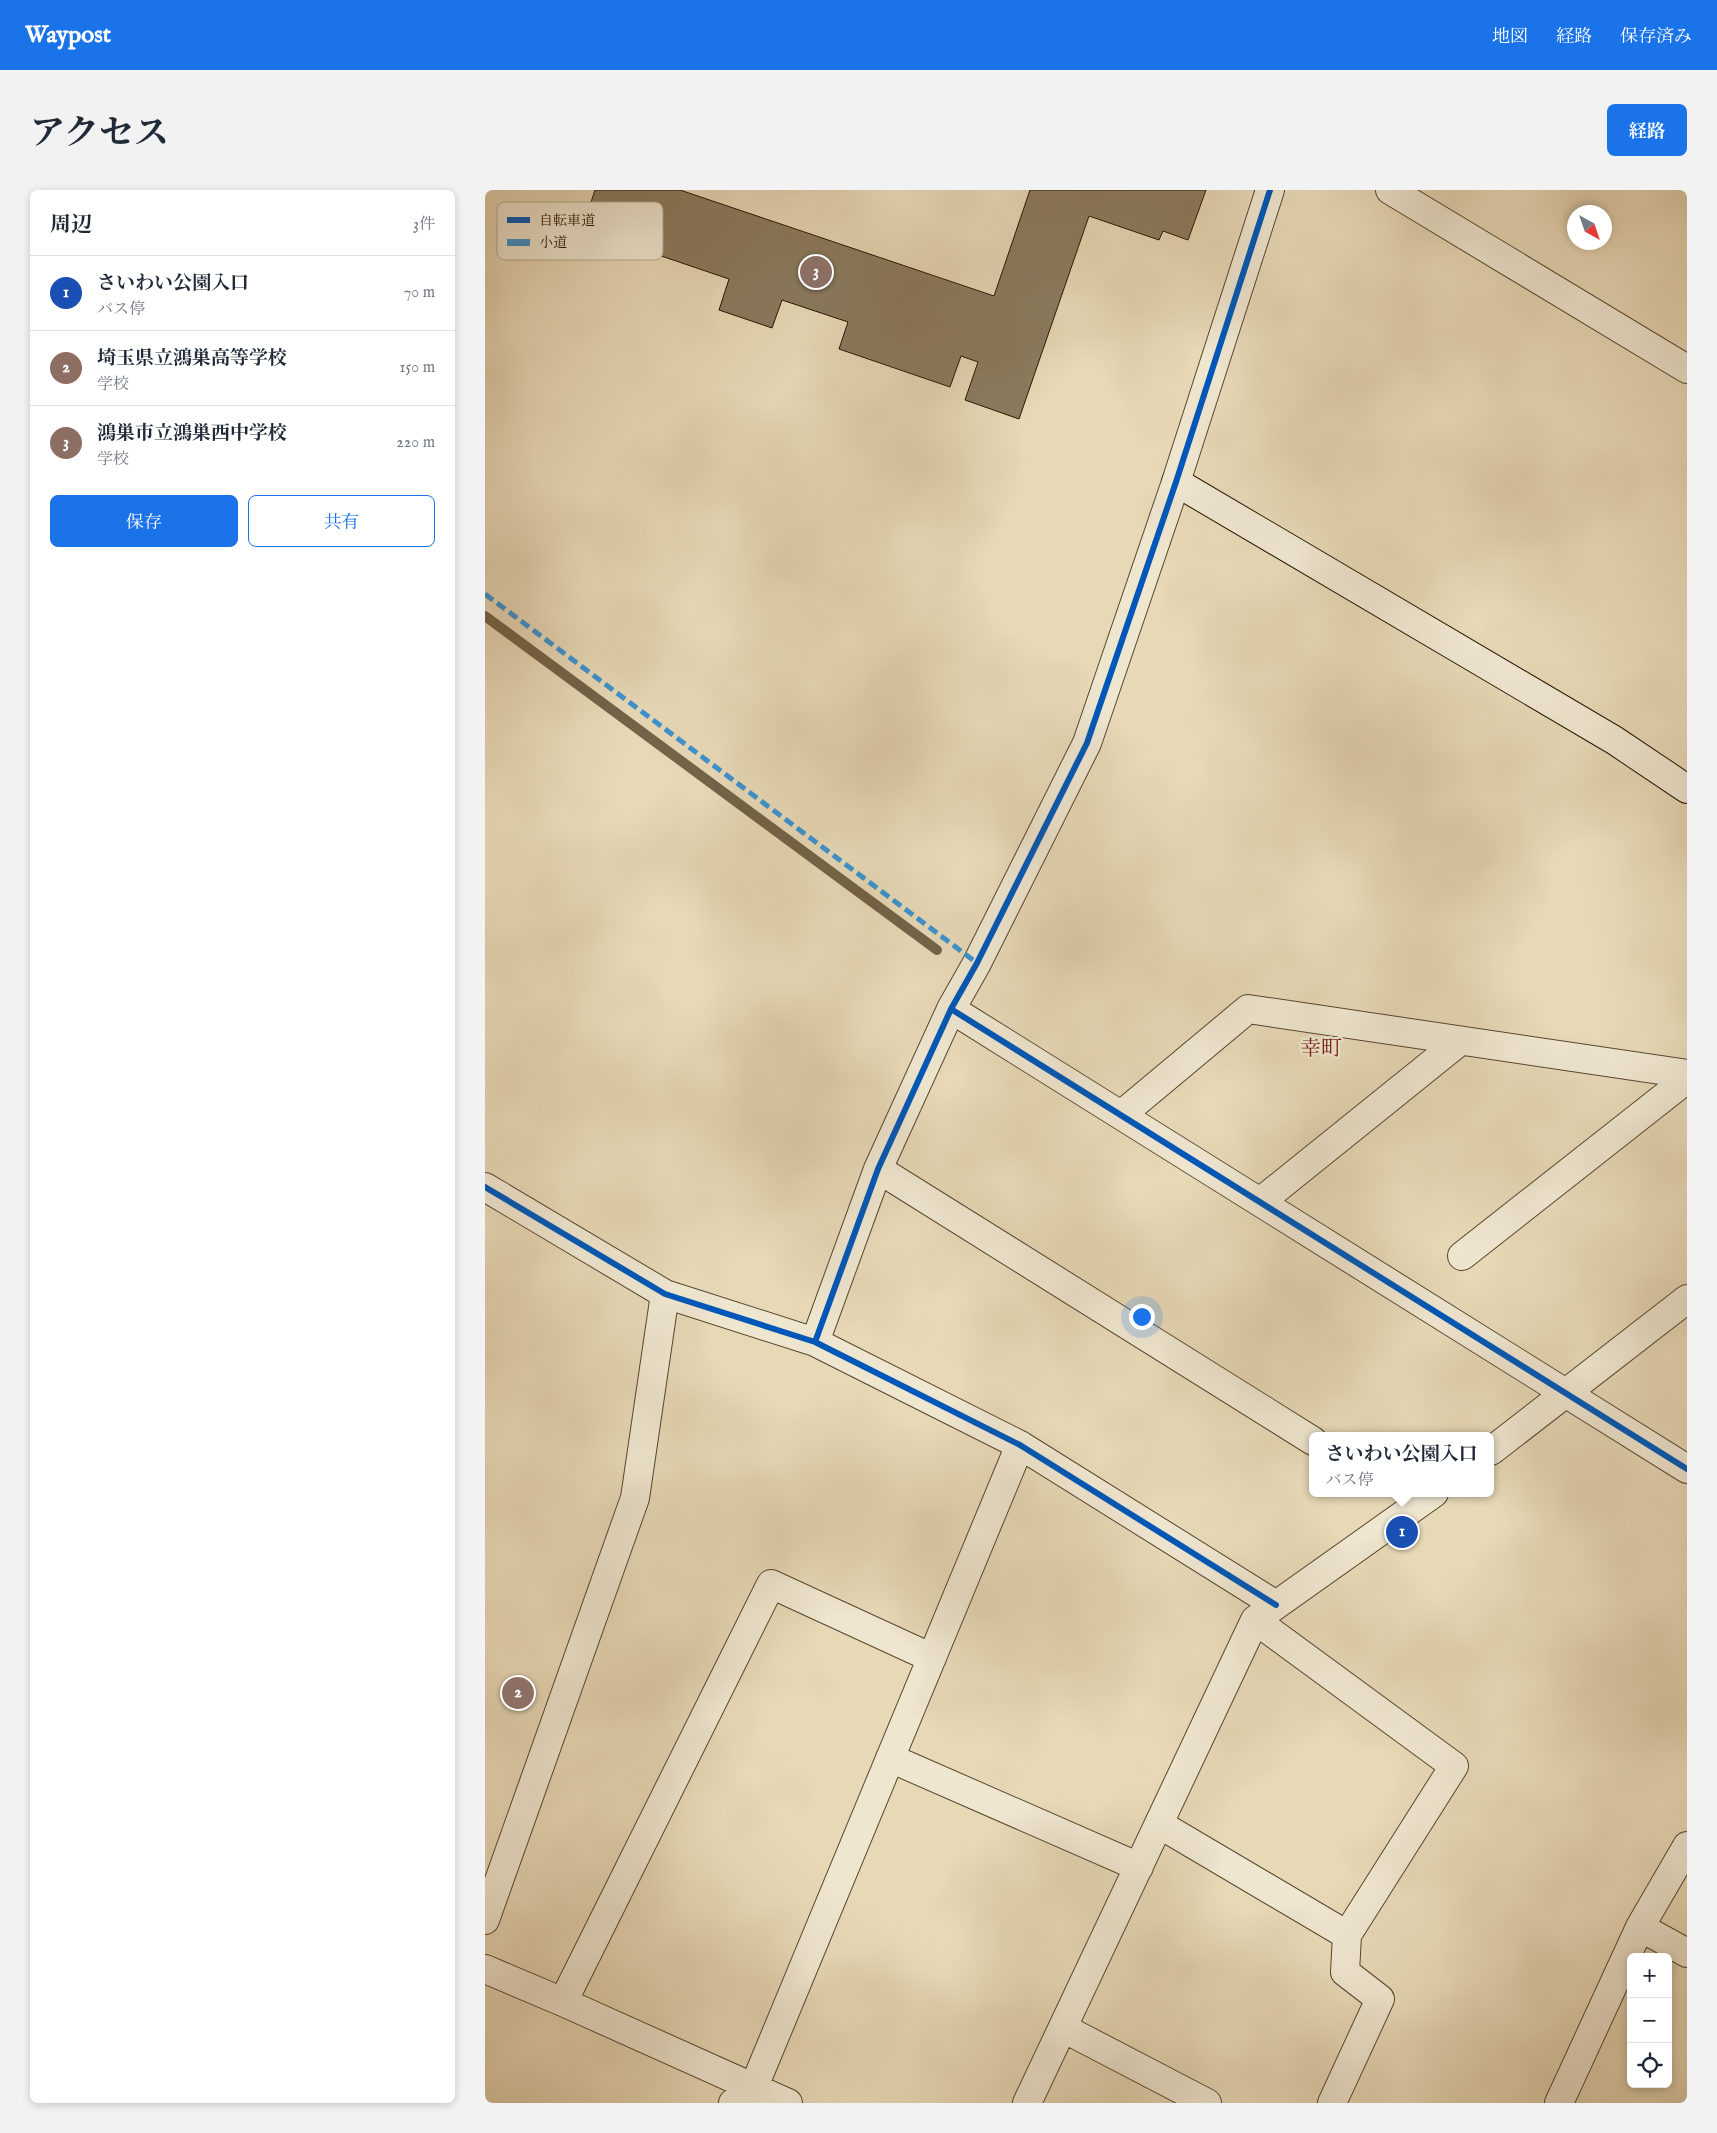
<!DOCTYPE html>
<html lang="ja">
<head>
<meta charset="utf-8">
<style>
	:root { --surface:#fff; --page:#f2f2f3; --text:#1f2937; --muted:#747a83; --line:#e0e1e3; --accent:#1a73e8 }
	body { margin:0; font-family:"IM FELL English","Noto Serif JP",serif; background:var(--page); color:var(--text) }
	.controls { position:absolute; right:15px; bottom:15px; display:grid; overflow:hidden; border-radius:8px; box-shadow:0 2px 8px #0003 }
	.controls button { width:45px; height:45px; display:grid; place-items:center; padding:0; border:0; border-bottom:1px solid var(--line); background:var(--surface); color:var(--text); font:25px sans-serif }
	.compass { position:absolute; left:1082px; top:15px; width:45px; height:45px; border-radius:50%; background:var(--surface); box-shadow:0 2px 8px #0003; rotate:140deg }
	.you { position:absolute; left:656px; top:1126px; width:18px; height:18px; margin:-12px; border:4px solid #fff; border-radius:50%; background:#1a73e8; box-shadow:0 0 0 8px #1a73e833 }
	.badge { display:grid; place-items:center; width:32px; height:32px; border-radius:50%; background:var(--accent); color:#fff; font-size:16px; font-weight:700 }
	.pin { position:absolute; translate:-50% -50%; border:2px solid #fff; box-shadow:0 1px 5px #0006 }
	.popup { position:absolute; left:824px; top:1242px; width:185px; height:65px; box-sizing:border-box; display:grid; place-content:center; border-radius:8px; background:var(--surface); filter:drop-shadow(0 1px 4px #0005); font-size:16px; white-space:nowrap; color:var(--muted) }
	.popup b { font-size:19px; color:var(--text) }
	.popup::after { content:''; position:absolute; left:50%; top:100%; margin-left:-10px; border:10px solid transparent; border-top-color:var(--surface) }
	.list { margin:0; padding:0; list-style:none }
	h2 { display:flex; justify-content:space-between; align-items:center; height:65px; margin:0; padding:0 20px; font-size:21px }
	h2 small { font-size:16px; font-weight:400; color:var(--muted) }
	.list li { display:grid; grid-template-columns:32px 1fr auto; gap:15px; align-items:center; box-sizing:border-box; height:75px; padding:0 20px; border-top:1px solid var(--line) }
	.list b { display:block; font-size:19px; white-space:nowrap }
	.list p { margin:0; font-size:16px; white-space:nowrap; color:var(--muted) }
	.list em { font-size:16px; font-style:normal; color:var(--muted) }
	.actions { display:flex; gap:10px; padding:15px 20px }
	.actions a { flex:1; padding:11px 0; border:1px solid var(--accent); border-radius:8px; text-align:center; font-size:18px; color:var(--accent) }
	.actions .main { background:var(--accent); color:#fff }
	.icon { flex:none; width:28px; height:28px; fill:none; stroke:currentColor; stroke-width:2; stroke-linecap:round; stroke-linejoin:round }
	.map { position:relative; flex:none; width:1202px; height:1913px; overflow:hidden; border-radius:8px }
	header { display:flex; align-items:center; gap:30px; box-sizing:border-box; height:70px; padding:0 25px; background:var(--accent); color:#fff }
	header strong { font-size:24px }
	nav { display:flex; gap:28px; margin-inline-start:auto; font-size:18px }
	.intro { display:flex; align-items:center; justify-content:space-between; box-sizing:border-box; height:120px; padding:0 30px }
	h1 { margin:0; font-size:35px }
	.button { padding:12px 22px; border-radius:8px; background:var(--accent); color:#fff; font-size:18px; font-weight:700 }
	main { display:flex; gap:30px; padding:0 30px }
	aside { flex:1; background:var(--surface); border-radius:8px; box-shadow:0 2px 8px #0003 }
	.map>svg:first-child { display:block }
</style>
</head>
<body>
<header>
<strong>Waypost</strong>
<nav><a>地図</a><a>経路</a><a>保存済み</a></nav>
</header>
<div class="intro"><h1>アクセス</h1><a class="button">経路</a></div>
<main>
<aside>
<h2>周辺<small>3件</small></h2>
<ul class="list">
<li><span class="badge" style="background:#1a4fb4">1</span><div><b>さいわい公園入口</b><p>バス停</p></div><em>70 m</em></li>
<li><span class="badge" style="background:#8d6e63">2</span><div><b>埼玉県立鴻巣高等学校</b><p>学校</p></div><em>150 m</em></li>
<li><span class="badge" style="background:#8d6e63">3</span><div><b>鴻巣市立鴻巣西中学校</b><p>学校</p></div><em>220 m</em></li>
</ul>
<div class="actions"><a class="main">保存</a><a>共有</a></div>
</aside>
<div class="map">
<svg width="1202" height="1913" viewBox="0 0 1202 1913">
	<rect width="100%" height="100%" fill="#e7d8b6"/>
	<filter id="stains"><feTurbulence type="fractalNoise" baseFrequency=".004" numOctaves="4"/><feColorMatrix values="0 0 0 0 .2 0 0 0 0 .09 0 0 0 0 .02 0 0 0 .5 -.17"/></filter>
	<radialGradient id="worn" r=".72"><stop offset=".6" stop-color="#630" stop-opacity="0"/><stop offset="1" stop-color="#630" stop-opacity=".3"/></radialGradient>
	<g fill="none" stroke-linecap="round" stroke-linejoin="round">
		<!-- stream -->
		<path stroke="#736348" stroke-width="10" d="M0,426L452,760"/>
	</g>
	<!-- building -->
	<path fill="#8b7b5f" stroke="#271600" d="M110,0H195L509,106L545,0H721L703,50L678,41L674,50L604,26L534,229L480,210L493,172L476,166L465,197L354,159L363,132L297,110L287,138L234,120L244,89L97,39Z"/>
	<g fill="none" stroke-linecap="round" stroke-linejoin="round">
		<defs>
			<path id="street" d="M905,0L1202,179
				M466,819L1202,1279
				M636,925L763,819L1202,884
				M393,979L828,1251
				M0,997L180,1104L330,1152L535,1255L791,1415
				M775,1012L975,851
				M977,1066L1202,889
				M330,1152L393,979L466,819L492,773L602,553L691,292L785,0
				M1006,1261L1202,1109
				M770,1430L969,1576L862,1745L860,1782L895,1809L847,1913
				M405,1568L654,1677
				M674,1634L862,1745
				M0,1730L150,1308L180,1104
				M1155,1737L1202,1763
				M0,1779L78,1812L303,1913
				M78,1812L286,1394L447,1468
				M578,1838L722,1913
				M248,1913L268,1899L535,1255
				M542,1913L770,1430L949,1303
				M1074,1913L1155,1737L1202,1656"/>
			<path id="secondary" d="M691,292L1129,550L1202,599"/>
		</defs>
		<!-- street casing -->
		<use href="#street" stroke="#57462e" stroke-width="30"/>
		<!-- secondary casing -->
		<use href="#secondary" stroke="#271600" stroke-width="30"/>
		<!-- street -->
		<use href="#street" stroke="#efe6d0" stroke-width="28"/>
		<!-- secondary -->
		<use href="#secondary" stroke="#efe6d0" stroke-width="28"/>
		<!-- quiet -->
		<path stroke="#3b93d0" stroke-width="5" stroke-dasharray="10 5" stroke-linecap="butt" d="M0,404L492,773"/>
		<defs>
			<path id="cycleway" d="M466,819L1202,1279
				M0,997L180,1104L330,1152L535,1255L791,1415
				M330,1152L393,979L466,819L492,773L602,553L691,292L785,0"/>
		</defs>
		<!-- cycleway casing -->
		<use href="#cycleway" stroke="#efe6d0" stroke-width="9"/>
		<!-- cycleway -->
		<use href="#cycleway" stroke="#0057b8" stroke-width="6"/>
	</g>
	<g text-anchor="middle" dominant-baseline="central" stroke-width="4.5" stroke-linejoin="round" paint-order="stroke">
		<!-- quarter labels -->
		<g font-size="21" fill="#7a1f14" stroke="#efe6d0">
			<text x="836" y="859">幸町</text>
		</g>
	</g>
	<!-- legend -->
	<rect x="12" y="12" width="166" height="58" rx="8" fill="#efe6d0" stroke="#b3a892" stroke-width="1"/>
	<rect x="22" y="27" width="23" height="6" fill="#0057b8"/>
	<rect x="22" y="49" width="23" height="7" fill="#3b93d0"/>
	<g font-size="14" fill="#271600">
		<text x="54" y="35">自転車道</text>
		<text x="54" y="57">小道</text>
	</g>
	<rect width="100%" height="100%" filter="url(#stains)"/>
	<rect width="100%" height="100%" fill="url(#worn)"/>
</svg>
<div class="controls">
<button>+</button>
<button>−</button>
<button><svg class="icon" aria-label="locate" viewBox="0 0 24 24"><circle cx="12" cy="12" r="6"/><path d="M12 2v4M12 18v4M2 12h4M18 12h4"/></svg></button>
</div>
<svg class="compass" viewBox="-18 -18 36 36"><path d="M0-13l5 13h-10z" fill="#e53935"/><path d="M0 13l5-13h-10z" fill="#747a83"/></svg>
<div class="you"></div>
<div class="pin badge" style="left:917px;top:1342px;background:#1a4fb4">1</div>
<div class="popup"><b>さいわい公園入口</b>バス停</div>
<div class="pin badge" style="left:33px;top:1503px;background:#8d6e63">2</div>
<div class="pin badge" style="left:331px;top:82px;background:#8d6e63">3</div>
</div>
</main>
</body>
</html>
